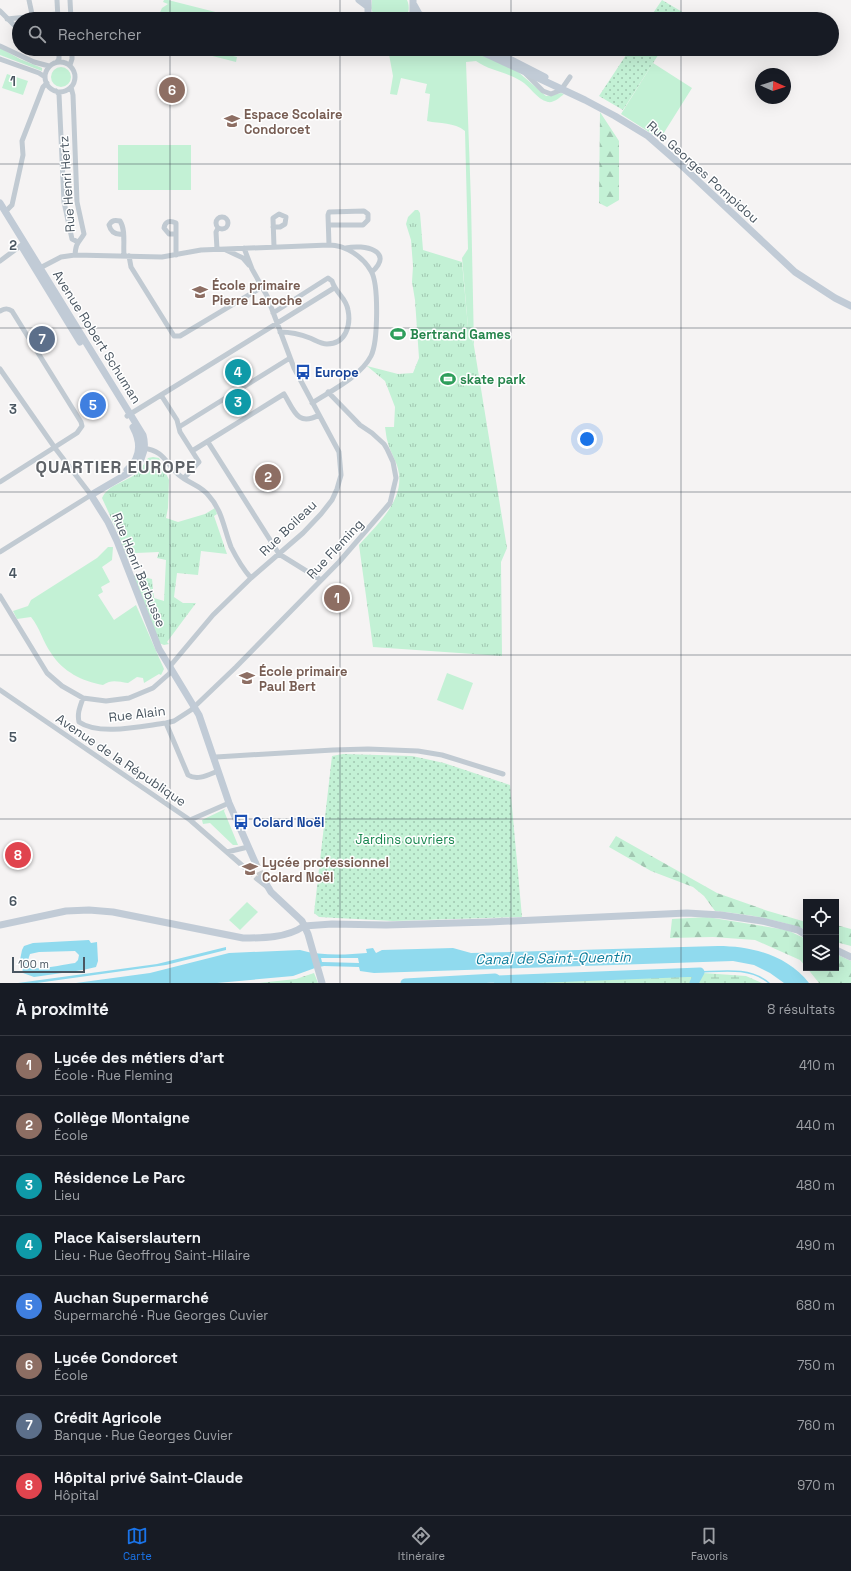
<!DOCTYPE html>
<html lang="fr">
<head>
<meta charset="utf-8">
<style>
	:root { --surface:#171b24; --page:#242831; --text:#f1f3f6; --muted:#9ea1a6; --line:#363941; --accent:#1a73e8 }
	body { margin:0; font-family:"Space Grotesk",sans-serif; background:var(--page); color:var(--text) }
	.controls { position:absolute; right:12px; bottom:12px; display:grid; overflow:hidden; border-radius:0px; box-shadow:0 4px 16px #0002 }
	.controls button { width:36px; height:36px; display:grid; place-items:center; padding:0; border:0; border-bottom:1px solid var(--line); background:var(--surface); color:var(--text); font:20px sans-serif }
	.compass { position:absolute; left:755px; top:68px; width:36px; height:36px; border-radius:50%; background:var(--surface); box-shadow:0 4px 16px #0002; rotate:93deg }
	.scale { position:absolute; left:12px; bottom:10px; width:73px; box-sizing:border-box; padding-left:4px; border:2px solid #4a5661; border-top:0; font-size:11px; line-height:14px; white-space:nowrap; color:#4a5661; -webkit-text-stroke:3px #fff; paint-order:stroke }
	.you { position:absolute; left:587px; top:439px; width:14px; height:14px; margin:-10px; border:3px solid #fff; border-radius:50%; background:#1a73e8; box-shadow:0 0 0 6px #1a73e833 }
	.badge { display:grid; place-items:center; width:26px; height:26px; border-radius:50%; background:var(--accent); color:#fff; font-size:13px; font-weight:700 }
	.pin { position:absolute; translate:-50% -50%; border:2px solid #fff; box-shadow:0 1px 4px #0006 }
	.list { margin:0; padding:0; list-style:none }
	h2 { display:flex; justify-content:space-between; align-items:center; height:52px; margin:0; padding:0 16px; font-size:17px }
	h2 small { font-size:13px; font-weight:400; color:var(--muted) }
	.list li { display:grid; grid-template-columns:26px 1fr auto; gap:12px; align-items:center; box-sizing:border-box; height:60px; padding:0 16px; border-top:1px solid var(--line) }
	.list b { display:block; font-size:15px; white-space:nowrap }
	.list p { margin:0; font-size:13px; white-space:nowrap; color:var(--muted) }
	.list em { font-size:13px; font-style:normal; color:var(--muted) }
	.icon { flex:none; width:22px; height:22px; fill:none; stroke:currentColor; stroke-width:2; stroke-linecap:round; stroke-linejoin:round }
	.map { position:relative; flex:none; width:851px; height:983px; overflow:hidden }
	.search { position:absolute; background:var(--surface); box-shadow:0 4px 16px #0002; left:12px; right:12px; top:12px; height:44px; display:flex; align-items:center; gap:10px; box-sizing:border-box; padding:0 14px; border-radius:22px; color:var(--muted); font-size:15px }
	.sheet { height:532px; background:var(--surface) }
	nav { display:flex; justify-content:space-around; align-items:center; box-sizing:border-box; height:56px; border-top:1px solid var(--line); background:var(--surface); font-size:11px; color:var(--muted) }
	nav a { display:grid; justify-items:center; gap:2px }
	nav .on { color:var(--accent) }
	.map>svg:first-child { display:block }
</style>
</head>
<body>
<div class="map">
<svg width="851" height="983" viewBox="0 0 851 983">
	<defs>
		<pattern id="forest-firs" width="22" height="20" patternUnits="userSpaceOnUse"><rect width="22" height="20" fill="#c3f1d5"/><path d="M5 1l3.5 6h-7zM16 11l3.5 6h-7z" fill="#a0c6b0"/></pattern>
		<pattern id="wetland-marsh" width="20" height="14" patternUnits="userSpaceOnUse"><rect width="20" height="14" fill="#c3f1d5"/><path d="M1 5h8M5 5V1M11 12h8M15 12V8" fill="none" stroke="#a0c6b0"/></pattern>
		<pattern id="park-tufts" width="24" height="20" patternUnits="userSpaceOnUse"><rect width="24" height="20" fill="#c3f1d5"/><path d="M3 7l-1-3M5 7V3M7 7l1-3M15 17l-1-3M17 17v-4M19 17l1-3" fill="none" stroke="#a0c6b0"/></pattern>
		<pattern id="garden-dots" width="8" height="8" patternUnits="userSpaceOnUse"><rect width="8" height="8" fill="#c3f1d5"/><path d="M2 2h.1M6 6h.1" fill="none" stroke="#a0c6b0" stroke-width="1.8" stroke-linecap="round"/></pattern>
	</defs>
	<rect width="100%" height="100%" fill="#f5f3f3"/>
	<!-- grass -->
	<path fill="#c3f1d5" d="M164,0H168L243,19H223L220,18L219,19H157L162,8L168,4L163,2Z
		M372,0H407C410,7 409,13 405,19H375L371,8Z
		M0,48L20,59L42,68V71L0,55Z
		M185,49H211V51L227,49L221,53L237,57L236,62Z
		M388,49H470L517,71L546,96L561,93L564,94C559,98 554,103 548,102C536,99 530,86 521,81C507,72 490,71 476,61L466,62L471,202L474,346L468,327L462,258L468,249L465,131C454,122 440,124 427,121L430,94L425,93L427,84L401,78L397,95L390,94L393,76Z
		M653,63L692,88L660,139L621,114Z
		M51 77a10 10 0 1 1 20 0a10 10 0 1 1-20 0Z
		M7,74L28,81L23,95L2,88Z
		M118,145H191V190H118Z
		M108,547H113L112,560L102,567L110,582L101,587L103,592L98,595L114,620L136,605L164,669L161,675L159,674L144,683L143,678L137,677L128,683C118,682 112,679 103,685C82,681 63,672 51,653C43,642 40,628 31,617L17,619L13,611L28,606L31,600L97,558Z
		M447,673L473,683L463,710L437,700Z
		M225,809L224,811L238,845H233L210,823L203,824L202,820Z
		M247,902L258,912L240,930L229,920Z"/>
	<!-- forest -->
	<path fill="url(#forest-firs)" d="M600,112L619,141V200L607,207L599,203Z
		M616,836L717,893L768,911L806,922V930C777,919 746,914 715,911L704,896L693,887L651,871L609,847Z
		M707,917L787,930L806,939V967L800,960L755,940L713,937L670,938L672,919Z
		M836,925L851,929V946L836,942Z
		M836,954L851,961V983H819L807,968H836Z
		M314,973L318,983H259L296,979Z"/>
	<!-- wetland -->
	<path fill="url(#wetland-marsh)" d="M703,973L746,976L762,983H523L551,980Z"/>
	<!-- park -->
	<path fill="url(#park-tufts)" d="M415,210H418L420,213L423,250L462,262L468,327L474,346L507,548L501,562L502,656L373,647L359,545C377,524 406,500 398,469C396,460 390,452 388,443C386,438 386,432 385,427H394L395,407L385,381L367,366L398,374L413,373L419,358L415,300L412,282L413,266L411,240L406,224L408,217Z
		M153,457L159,458L169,480L168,508L166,518L178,522L205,514L215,508L217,514L214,516L227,554L201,551L198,575L177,573L174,597L183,603H196L167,642L169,644L164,645L159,643L132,575L152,579L154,598L164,601L166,560L157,558L159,552L136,553L135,558L128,559L118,533L102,498C108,485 125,482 136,474C140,470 145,463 148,458Z"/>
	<!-- garden -->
	<path fill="url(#garden-dots)" d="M662,0L684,13L680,19H649Z
		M630,49H662L623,110L599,96Z
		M343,754L412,756L444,763L510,785L522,917L393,921L319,917L314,913L332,756Z"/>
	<!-- water -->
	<path fill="#90daee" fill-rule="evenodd" d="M89,940L91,943L97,942L98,961L96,967L83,970L34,977L23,973L21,962L28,961L30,967C39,971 64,964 75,963L78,960L79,955L75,951L39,952L30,954L28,960H20L22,950L24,946L33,943Z
		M718,946C751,946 787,955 809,983H784L770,973L754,965L733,961L374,973L360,971L359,967L324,966L315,968L293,976L217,983H76L150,973L229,953L300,950C321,956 345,955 367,953L366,949L373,948L376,953L382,950L453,948L471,953ZM321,958H358L359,963L322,962Z
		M226,947V950L166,965L37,983H18L157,964Z"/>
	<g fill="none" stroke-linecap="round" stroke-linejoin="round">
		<!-- stream -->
		<path stroke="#90daee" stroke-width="1.5" d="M700,972C724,971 750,967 769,983"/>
		<!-- river -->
		<path stroke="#90daee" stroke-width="9" d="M405,983L495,978L498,980L700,972L694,983"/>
		<!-- street-tunnel -->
		<path stroke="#caccce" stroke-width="5" stroke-dasharray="5 2.5" stroke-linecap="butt" d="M244,867L257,879"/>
		<!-- secondary-tunnel -->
		<path stroke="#caccce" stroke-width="7" stroke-dasharray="7 3.5" stroke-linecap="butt" d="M255,862L262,877"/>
		<!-- street -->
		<path stroke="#c1cad2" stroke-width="5" d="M29,0L33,19
			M57,0L58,19
			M70,0L71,19
			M0,11L19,30
			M7,19L57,14
			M0,46L34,62L49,66
			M0,59L39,73L45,77
			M57,62L59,59V49
			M45 77a15 15 0 1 1 30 0a15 15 0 1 1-30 0Z
			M70,65L72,59V49
			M526,74L543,91L551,94L561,90L570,77
			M71,87L73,95L77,202L84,234C78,244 76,242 75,255
			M56,91L59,94L64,202L72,239L78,242
			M5,212L12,205L23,155L22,141L43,87L47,83
			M216 223a6 6 0 1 1 12 0a6 6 0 1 1-12 0Z
			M329,225H363L368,220V214L364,211L329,212L328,215L329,245
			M273,227H280L285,224L286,217L279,214L273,218L274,247
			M123,234C116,235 111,233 109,225C112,220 115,220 120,221C126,230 123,245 124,255
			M176,234H169L164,228C165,221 170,220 176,223V255
			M346,248C364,244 395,251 372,272
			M217,249L216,232L218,228
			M226,250L243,258L249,265
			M129,256L131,267L174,336H180L262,287
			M0,261L23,244
			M38,269L61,257L75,255L162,257L201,250L329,245C346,245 363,257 371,271C379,284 378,342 371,356C360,377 332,390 312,403
			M0,311C5,308 8,308 12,311L81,422L82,426L77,433L0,482
			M273,313L328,278L332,281C336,294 346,297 348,310C351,325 346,344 327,344C321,344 315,340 310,338C300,334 291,332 280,332
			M0,369L55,448L91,495L0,552
			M161,395L177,420L180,432L199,462L184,478
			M127,416L334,288
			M179,427L290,358
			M208,442L279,554L321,580
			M143,448C165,451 165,463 179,475C188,483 202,486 209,496C222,510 224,529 231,547C236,557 243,569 251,578
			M192,451L284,394C294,410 297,427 319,415
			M0,596L47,673L62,686L83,698L106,701L129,698L153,688L170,673L171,665L213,615L251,578L303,533L321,514L332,500L337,489L341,475L339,452L294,368L267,296L252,269L244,248
			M0,690L190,820L244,867
			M83,698C80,707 77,713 79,722C99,736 142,726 166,723L174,721L191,710L236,667L339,562L390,503L396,478L393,462L387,449L384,444L372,433L360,425L328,392
			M166,723L188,775C197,781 208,775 218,771
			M214,760L216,757L333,750L368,749L418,751L442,755L503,774
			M190,820L229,803
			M227,852L248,847
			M257,879L266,886"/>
		<!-- secondary -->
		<path stroke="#c1cbd6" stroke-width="7" d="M359,0L367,6
			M368,0V13L370,19
			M414,5L419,14L428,19
			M411,19L413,12V0
			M476,49L585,100L615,116L648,136L680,164L795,272L835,298L851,306
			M490,49L545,77
			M0,203L143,435C147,449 143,460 132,471L91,495L108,522L117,541L159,649L199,715L229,803L255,862
			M22,247L80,342
			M127,470C141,458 141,442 133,427
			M262,877L271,892L302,921L308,934L322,983
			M0,925L66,911L89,910L113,912L243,938C263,938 287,938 304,926
			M304,926L332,924L386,925L489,922L687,913L721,915L762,921L798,930L806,935
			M836,950L851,957"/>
	</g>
	<!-- grid -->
	<path fill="none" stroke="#4a5661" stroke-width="1" stroke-opacity="0.55" d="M170,0V19M340,0V19M511,0V19M681,0V19M170,49V983M340,49V983M511,49V983M681,49V983M0,164H851M0,328H851M0,492H851M0,655H851M0,819H851"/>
	<!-- icons -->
	<defs>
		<symbol id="school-bare" viewBox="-9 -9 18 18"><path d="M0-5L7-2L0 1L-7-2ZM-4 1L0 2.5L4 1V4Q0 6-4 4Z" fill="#8d6e63" stroke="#fff" stroke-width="2.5" paint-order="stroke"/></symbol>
		<symbol id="stadium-bare" viewBox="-9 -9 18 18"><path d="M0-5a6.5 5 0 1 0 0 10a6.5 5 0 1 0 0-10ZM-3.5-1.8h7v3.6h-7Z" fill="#2e9e5b" stroke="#fff" stroke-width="2.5" paint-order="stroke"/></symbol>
		<symbol id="bus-bare" viewBox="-9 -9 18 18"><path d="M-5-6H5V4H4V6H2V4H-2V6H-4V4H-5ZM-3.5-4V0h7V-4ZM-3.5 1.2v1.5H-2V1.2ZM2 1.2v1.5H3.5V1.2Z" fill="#1a4fb4" stroke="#fff" stroke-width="2.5" paint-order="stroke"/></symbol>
	</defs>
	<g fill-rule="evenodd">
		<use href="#school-bare" x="221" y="110" width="22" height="22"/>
		<use href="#school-bare" x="189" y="281" width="22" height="22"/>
		<use href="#stadium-bare" x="387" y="323" width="22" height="22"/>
		<use href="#bus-bare" x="292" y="361" width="22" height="22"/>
		<use href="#stadium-bare" x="437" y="368" width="22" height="22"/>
		<use href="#school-bare" x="236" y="667" width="22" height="22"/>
		<use href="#bus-bare" x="230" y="811" width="22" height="22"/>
		<use href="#school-bare" x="239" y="858" width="22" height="22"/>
	</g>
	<g text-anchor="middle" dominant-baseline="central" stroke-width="3" stroke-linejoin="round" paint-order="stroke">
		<!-- education labels -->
		<g font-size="13" font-weight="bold" fill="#785e54" stroke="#fff" text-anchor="start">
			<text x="244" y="114">Espace Scolaire<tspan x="244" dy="15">Condorcet</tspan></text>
			<text x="212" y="285">École primaire<tspan x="212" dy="15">Pierre Laroche</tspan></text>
			<text x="259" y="671">École primaire<tspan x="259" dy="15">Paul Bert</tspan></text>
			<text x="262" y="862">Lycée professionnel<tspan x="262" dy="15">Colard Noël</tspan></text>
		</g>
		<!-- street labels -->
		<g font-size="13" fill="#4a5661" stroke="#fff">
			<text transform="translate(703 172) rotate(42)">Rue Georges Pompidou</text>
			<text transform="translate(67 184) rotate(-94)">Rue Henri Hertz</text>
			<text transform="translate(97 337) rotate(58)">Avenue Robert Schuman</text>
			<text transform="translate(288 528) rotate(-44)">Rue Boileau</text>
			<text transform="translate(335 549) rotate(-47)">Rue Fleming</text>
			<text transform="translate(139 570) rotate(68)">Rue Henri Barbusse</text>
			<text transform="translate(137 714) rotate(-7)">Rue Alain</text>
			<text transform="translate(121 760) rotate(34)">Avenue de la République</text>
		</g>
		<!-- leisure labels -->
		<g font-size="13" font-weight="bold" fill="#27864d" stroke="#fff" text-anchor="start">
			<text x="410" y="334">Bertrand Games</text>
			<text x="460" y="379">skate park</text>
		</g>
		<!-- transit labels -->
		<g font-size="13" font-weight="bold" fill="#164399" stroke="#fff" text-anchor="start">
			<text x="315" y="372">Europe</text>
			<text x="253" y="822">Colard Noël</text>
		</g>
		<!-- park labels -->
		<g font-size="13" fill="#17864f" stroke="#fff">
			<text x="405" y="839">Jardins ouvriers</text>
		</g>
		<!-- water labels -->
		<g font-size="14" font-style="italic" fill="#0c7c9b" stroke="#fff">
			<text transform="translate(553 958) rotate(-1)">Canal de Saint-Quentin</text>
		</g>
		<!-- district labels -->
		<g font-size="17" font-weight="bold" letter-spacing="1" fill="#5f6368" stroke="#fff">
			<text x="116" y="467">QUARTIER EUROPE</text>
		</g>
	</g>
	<g font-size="13" text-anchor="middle" font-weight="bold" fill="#4a5661" stroke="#fff" stroke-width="3" stroke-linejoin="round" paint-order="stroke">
		<text x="13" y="86">1</text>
		<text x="13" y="250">2</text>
		<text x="13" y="414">3</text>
		<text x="13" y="578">4</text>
		<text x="13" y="742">5</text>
		<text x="13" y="906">6</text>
	</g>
</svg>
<div class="controls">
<button><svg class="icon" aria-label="locate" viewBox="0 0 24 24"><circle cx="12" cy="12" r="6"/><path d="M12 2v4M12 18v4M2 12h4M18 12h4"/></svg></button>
<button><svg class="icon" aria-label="layers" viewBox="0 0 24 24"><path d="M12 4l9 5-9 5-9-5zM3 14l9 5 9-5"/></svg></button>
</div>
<svg class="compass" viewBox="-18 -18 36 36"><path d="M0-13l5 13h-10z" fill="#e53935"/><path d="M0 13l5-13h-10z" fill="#9ea1a6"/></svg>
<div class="scale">100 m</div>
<div class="you"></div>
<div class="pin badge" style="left:337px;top:598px;background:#8d6e63">1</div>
<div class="pin badge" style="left:268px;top:477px;background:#8d6e63">2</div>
<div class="pin badge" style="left:238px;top:402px;background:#0f9aa8">3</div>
<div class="pin badge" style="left:238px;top:372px;background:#0f9aa8">4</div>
<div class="pin badge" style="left:93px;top:405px;background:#3f7fe0">5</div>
<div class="pin badge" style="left:172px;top:90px;background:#8d6e63">6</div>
<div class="pin badge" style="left:42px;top:339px;background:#5c6f8a">7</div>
<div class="pin badge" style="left:18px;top:855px;background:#e0444e">8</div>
<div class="search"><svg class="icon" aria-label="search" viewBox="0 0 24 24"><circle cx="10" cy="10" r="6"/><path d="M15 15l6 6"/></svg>Rechercher</div>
</div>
<section class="sheet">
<h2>À proximité<small>8 résultats</small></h2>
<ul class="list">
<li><span class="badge" style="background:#8d6e63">1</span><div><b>Lycée des métiers d'art</b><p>École · Rue Fleming</p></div><em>410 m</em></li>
<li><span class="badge" style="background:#8d6e63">2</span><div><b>Collège Montaigne</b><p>École</p></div><em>440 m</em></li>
<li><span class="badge" style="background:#0f9aa8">3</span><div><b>Résidence Le Parc</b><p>Lieu</p></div><em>480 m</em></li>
<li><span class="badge" style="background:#0f9aa8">4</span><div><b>Place Kaiserslautern</b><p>Lieu · Rue Geoffroy Saint-Hilaire</p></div><em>490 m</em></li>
<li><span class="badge" style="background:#3f7fe0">5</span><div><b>Auchan Supermarché</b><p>Supermarché · Rue Georges Cuvier</p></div><em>680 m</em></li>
<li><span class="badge" style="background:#8d6e63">6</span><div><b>Lycée Condorcet</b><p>École</p></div><em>750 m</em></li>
<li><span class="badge" style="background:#5c6f8a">7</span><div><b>Crédit Agricole</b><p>Banque · Rue Georges Cuvier</p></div><em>760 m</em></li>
<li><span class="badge" style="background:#e0444e">8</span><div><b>Hôpital privé Saint-Claude</b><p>Hôpital</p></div><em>970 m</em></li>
</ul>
</section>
<nav>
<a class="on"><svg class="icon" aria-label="map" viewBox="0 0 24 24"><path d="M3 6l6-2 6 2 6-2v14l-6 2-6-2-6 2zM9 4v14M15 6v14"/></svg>Carte</a>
<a><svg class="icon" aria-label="directions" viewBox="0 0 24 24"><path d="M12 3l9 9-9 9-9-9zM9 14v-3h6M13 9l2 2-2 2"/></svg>Itinéraire</a>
<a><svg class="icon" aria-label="saved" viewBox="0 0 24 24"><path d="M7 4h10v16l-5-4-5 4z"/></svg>Favoris</a>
</nav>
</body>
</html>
